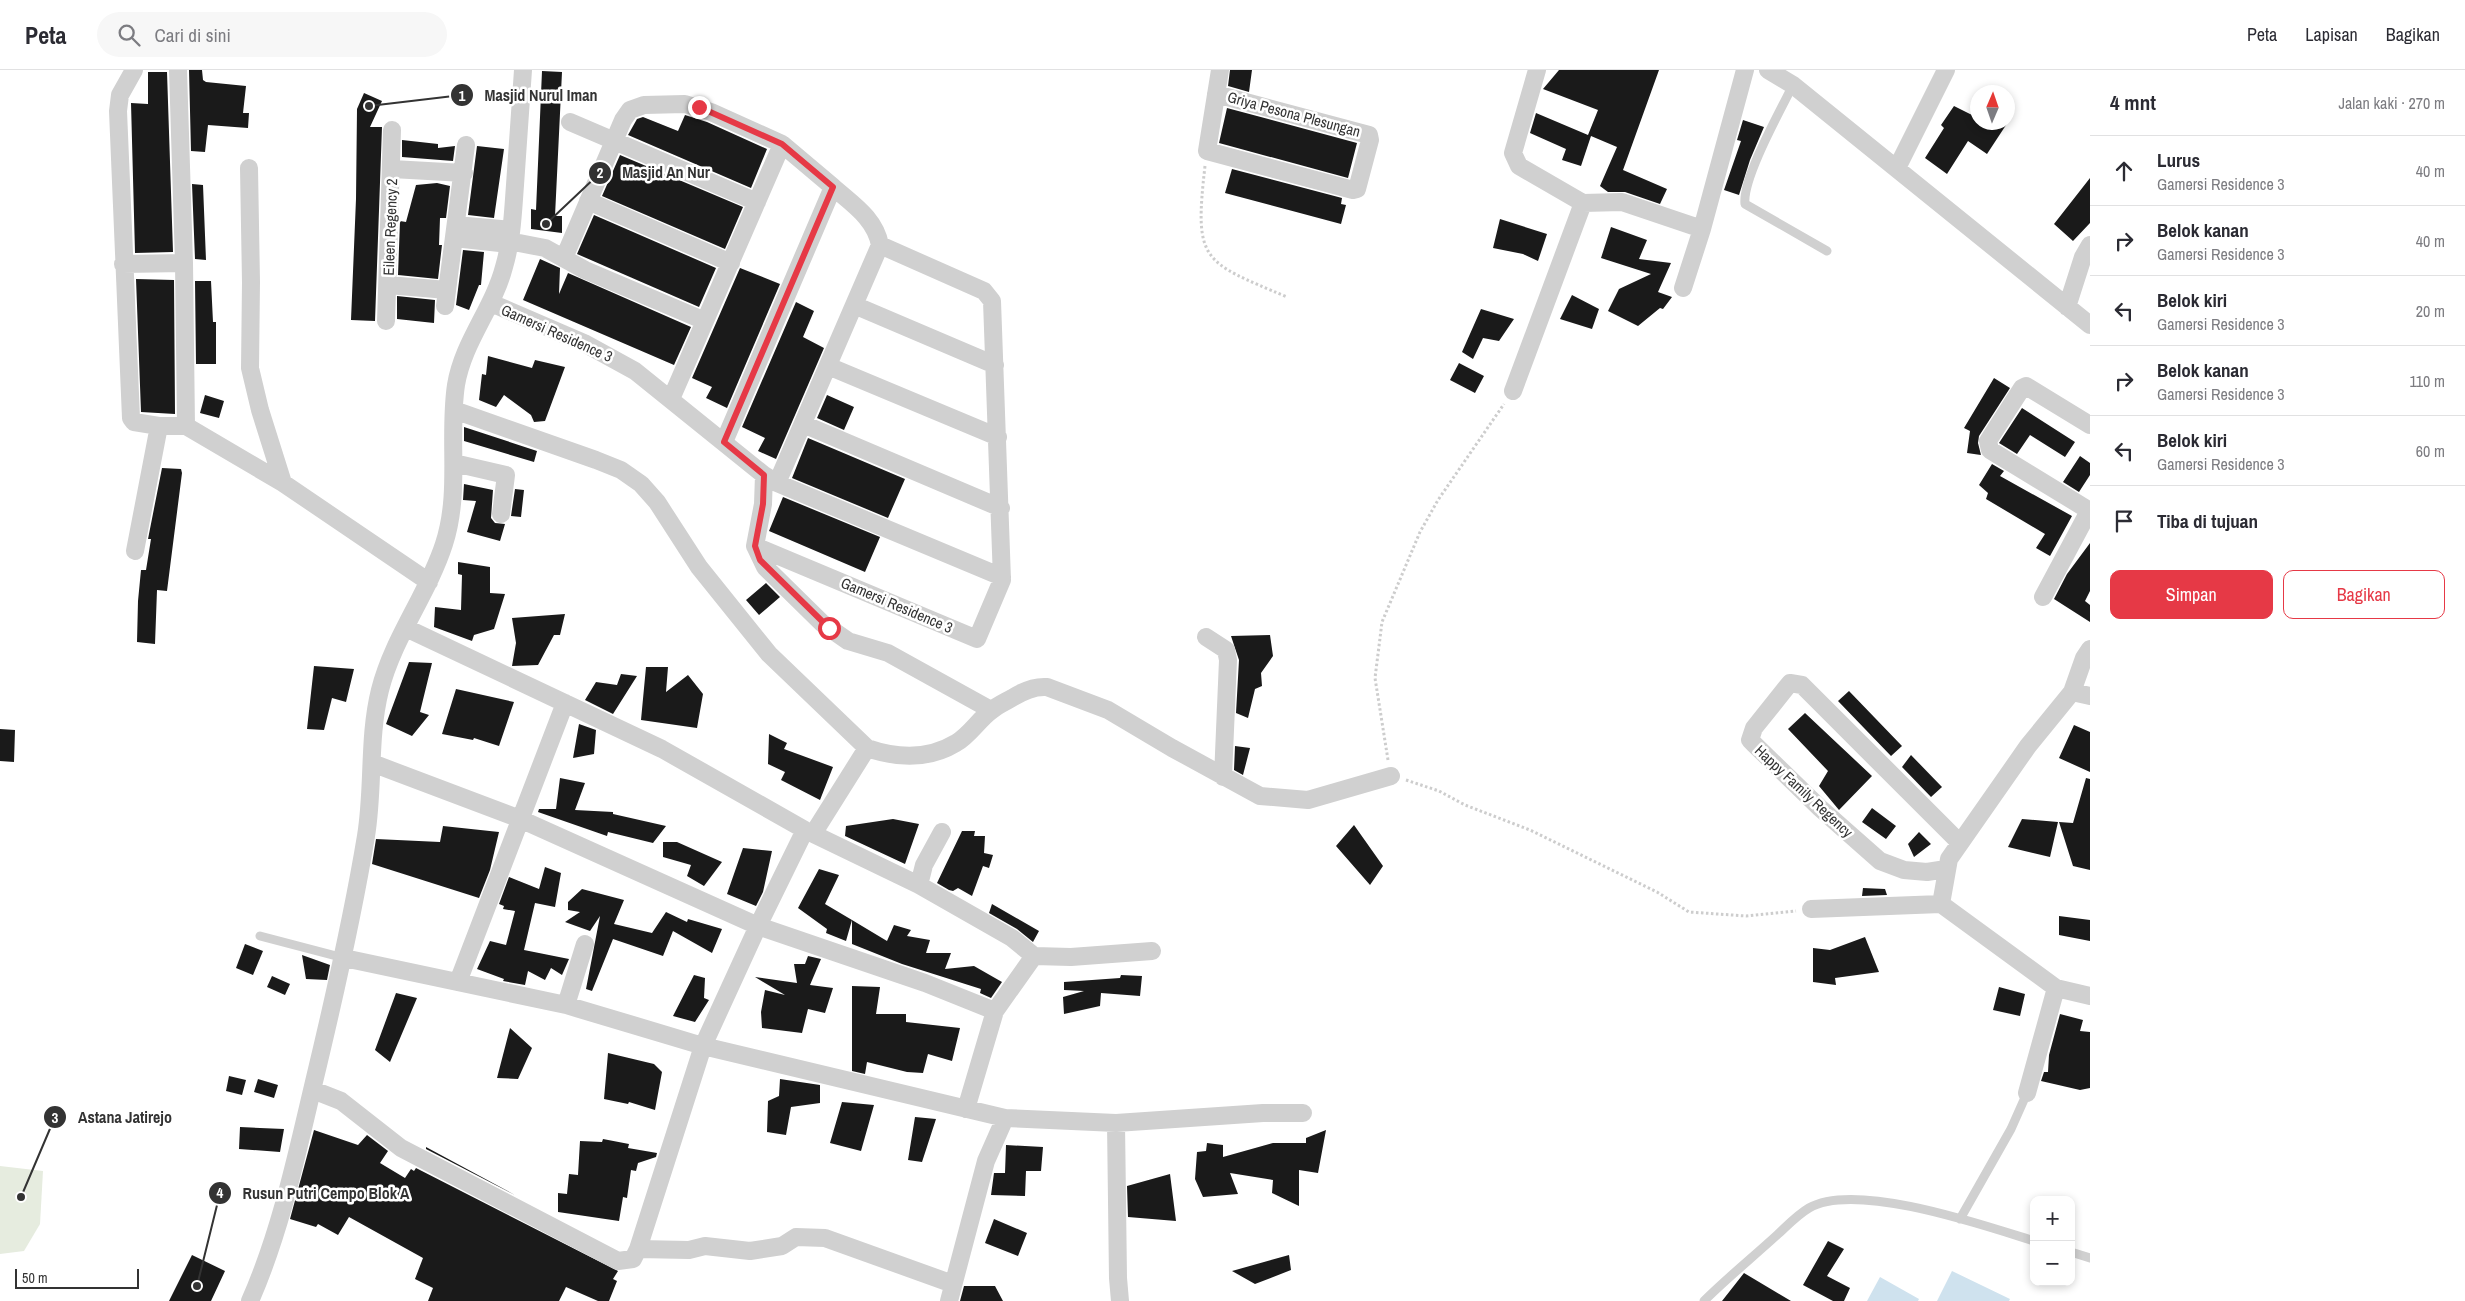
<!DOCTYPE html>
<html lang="id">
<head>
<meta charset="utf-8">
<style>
	:root { --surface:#fff; --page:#f7f7f7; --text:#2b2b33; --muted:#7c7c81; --line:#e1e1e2; --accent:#e63946 }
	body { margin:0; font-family:"Archivo Narrow",sans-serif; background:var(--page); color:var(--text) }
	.controls { position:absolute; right:15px; bottom:15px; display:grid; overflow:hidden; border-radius:10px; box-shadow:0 2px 8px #0003 }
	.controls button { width:45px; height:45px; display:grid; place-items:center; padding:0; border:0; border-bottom:1px solid var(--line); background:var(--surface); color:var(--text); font:25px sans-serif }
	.compass { position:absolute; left:1970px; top:15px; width:45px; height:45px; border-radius:50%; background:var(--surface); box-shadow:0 2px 8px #0003; rotate:2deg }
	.scale { position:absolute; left:15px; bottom:12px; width:124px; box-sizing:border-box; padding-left:5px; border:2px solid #333; border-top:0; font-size:14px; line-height:18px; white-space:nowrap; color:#333; -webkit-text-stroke:4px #fff; paint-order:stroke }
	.stop { position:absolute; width:15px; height:15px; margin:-11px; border:4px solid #e63946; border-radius:50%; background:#fff }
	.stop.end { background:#e63946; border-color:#fff; box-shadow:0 1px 5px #0008 }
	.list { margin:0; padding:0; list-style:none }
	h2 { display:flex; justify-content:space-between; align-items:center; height:65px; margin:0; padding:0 20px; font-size:21px }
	h2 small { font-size:16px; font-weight:400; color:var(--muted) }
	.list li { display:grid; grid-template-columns:32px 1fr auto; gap:15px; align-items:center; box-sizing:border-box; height:70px; padding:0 20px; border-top:1px solid var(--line) }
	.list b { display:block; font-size:19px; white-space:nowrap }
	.list p { margin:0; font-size:16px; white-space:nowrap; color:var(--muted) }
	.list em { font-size:16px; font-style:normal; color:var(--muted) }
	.actions { display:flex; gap:10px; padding:15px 20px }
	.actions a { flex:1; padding:11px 0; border:1px solid var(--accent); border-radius:10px; text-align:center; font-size:18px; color:var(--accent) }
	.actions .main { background:var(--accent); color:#fff }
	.icon { flex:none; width:28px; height:28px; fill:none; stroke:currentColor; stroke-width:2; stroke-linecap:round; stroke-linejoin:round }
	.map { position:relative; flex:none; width:2090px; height:1231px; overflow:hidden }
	header { display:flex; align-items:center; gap:30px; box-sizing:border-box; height:70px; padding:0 25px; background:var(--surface); border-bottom:1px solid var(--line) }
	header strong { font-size:24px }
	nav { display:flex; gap:28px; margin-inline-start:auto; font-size:18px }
	.search { width:350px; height:45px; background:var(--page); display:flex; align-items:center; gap:12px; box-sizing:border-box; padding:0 18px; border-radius:28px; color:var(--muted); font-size:19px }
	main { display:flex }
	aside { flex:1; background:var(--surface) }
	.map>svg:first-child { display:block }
</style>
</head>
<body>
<header>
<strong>Peta</strong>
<div class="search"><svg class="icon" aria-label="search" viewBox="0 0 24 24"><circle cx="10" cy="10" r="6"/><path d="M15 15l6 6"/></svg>Cari di sini</div>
<nav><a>Peta</a><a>Lapisan</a><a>Bagikan</a></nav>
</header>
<main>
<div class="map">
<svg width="2090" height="1231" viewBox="0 0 2090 1231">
	<rect width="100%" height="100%" fill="#fff"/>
	<!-- green -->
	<path fill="#e6ecdf" d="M0,1096L43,1101L40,1154L24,1181L0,1184Z"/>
	<!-- water -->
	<path fill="#cfe2ee" d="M1952,1201L2010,1229L2009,1231H1937Z
		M1880,1207L1919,1229L1918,1231H1867Z"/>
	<!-- building -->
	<path fill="#1a1a1a" d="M189,0H202L203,10L206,12L246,16L243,43H249L248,58L208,55L205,82L191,81Z
		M1230,0H1252L1249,22L1228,16Z
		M1559,0H1659L1623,100L1667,119L1660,134L1625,122H1608L1600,116L1617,77L1591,66L1581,96L1562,90L1566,79L1530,63L1536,43L1588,65L1598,40L1543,19Z
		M542,1L562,2L555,146H562V163L531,159V139L536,140Z
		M148,2H167L173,182L135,183L131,33L148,34Z
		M364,23L382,31L370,57H382L375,251L351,250L356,129L357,39Z
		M1954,36L1978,48V52H2008L1987,84L1968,71L1947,104L1925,88L1944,58L1941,55Z
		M1227,38L1357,73L1348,108L1219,73Z
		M685,45L707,52L767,79L751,118L628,65L637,49L643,47L678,61Z
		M1743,50L1764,57L1750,90L1739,125L1724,120L1741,71L1737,70Z
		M402,70L438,74V78L455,76L453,91L402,87Z
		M477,76L504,79L494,148L468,145Z
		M620,85L743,137L725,179L602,126Z
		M1232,99L1342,128L1341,134L1346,135L1341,154L1225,123Z
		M2090,108V153L2073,171L2054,154Z
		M437,113L450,116L446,148H440L439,175H442L438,209L398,205L400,151L406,152L416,115Z
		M192,114L203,115L206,190L195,189Z
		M594,145L716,198L699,237L577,184Z
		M1500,149L1547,164L1538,191L1523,184L1493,178Z
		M1611,157L1647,170L1639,189L1671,193L1658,222L1672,227L1663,239L1660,238L1638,256L1608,241L1619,219L1651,204L1601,188Z
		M463,180L484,182L481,215H479L469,240L456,235Z
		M540,189L560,198L559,224L568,203L691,257L674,295L523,230Z
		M740,198L780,214L727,338L706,328L712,317L692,308Z
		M136,209L174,210L175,344L141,342Z
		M195,211H211L213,252H216V294H196Z
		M1572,225L1599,239L1592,259L1560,249Z
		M397,226L435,230L434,253L397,249Z
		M796,232L814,241L803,267L824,278L776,389L758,381L765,368L742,357Z
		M1481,239L1514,249L1499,271L1483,268L1473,289L1462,282Z
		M488,286L532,298L535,290L565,297L545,351L534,352L531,345L504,325L496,337L479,330L482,304L486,305Z
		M1459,293L1484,306L1475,323L1450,310Z
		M1994,308L2010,318L1979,366L1978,373L1981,385L1967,383L1970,361L1964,358Z
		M205,325L224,331L219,348L200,343Z
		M827,325L854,337L844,360L817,348Z
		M2022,338L2075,372L2065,387L2030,365L2017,384L1999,373Z
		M464,357L537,381L534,392L464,371Z
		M808,368L905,409L888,448L792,408Z
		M2080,386L2090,393V405L2079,422L2063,412Z
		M1992,394L2004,401L2000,406L2072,446L2050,486L2036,478L2045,464L1986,429L1988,423L1979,415Z
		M162,398L181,399L182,403L167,521L157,520L155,574L137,572L138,531L141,500H146L151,469H148Z
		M464,414L493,420L491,448L495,453L505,454L500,471L467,462L476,431L463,430Z
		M515,419L524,420L521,447L511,446Z
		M783,427L880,467L865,502L769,461Z
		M2090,473V521L2085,531L2090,535V552L2054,529L2067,504Z
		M458,492L490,497V523L505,524L494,559L474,565L472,571L434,557L435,537L461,540L462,505L458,504Z
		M766,513L780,527L759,545L746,530Z
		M565,544L560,565H554L538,595L512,596L516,573L512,548Z
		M1270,565L1273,586L1261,603L1262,616L1255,619L1248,648L1236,643L1239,590L1231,566Z
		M409,592L432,593L420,642L429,645L412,666L386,654Z
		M314,596L354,599L346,632L332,628L324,660L307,659Z
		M646,597H668L666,622L688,605L703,624L697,658L641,650Z
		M621,604L637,606L613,644L585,630L596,612L617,615Z
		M456,619L514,632L499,676L474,668L473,670L442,664Z
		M1849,621L1902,676L1891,686L1838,631Z
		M1805,643L1872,706L1839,740L1819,716L1828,701L1788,659Z
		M579,654L596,660L594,684L573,688Z
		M2074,655L2090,662V702L2059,688Z
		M0,659L15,660L14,692L0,691Z
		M769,664L787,673L784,679L833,697L820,730L781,710L785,702L768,694Z
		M1235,676L1250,678L1243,705L1234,700Z
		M1911,685L1942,717L1931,727L1902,697Z
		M560,708L585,713L575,740L613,742V744L666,756L653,773L608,762L607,766L538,742L539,739H556Z
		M2086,708L2090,709V800L2073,796L2059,752L2073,753Z
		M1872,738L1896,756L1886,769L1862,752Z
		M893,749L919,754L905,794L845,766L846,756Z
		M2022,749L2058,752L2050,787L2008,777Z
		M1354,755L1383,796L1370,815L1336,776Z
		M443,756L499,762L490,800L479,828L372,794L376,769L440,772Z
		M962,761H975L974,766H985L984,783L993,785L989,798L983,796L972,826L958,818L953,821L949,820L937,813Z
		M1919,762L1931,774L1914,787L1908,774Z
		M663,772H677L722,792L704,816L687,806L691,795L663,787Z
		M743,778L772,781L763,822L756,836L727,824Z
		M545,797L561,803L555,837L535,833L524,880L569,889L562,905L551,898L545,910L528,901L525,915L503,911L504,909L477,899L490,871L506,875L515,841L503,839L504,836L499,834L509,807L539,819Z
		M819,799L839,805L825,834L852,850L846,871L826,863L827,859L798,838Z
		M1863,818L1885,819L1887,825L1862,826Z
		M582,819L624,830L614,854L652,863L666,842L687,852L688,849L722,859L712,883L673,861L663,886L613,869L592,921L586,919L600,846L590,861L565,852L580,842L568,840V832Z
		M992,834L1039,861L1033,872L1017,859L989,843Z
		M2059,846L2090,850V871L2059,865Z
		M852,850L887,871L894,855L911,860L907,866L930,870L926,883H951L945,899L974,896L1002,912L991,928L980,923L981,919L902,894L852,874Z
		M1865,867L1879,902L1835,908L1836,915L1813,912V878L1830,880Z
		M245,874L263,881L253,905L236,898Z
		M302,885L330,895L327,910L306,909Z
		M808,886L821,889L810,915L833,918L825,943L808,939L802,963L762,958L761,942L765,920L785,925L755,907L797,913L794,894H805Z
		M694,905L705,908L704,928L709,930L695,952L673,946Z
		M1121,905L1142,906L1140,926L1101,923L1100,936L1064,944L1063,927L1084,921L1064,920V912L1120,908Z
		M272,906L290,914L285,925L267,917Z
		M852,916L880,917L876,944H906V952L960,958L952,991L928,984L923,1003L907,1002L867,992L865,1004L852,1001Z
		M1999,917L2025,924L2020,946L1993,940Z
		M396,923L417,928L390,992L375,980Z
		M2060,944L2083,950L2080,961L2090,962V1018L2080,1020L2041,1011L2044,1002H2048L2049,985Z
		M510,958L532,978L518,1009L497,1008Z
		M608,983L654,994L662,1002L655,1040L629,1032L628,1034L604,1029Z
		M229,1006L246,1010L242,1025L226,1021Z
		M258,1009L278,1015L274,1028L254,1022Z
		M780,1009L820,1015V1033L791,1037L786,1065L767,1062L768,1031L779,1026Z
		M842,1032L874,1035L861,1081L830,1073Z
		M915,1047L936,1049L922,1092L908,1090Z
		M240,1057L284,1059L280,1082L239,1079Z
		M314,1060L358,1075L367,1065L388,1081L380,1093L405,1108L411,1099L414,1101L416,1098L618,1201L613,1209L617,1211L609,1231H598L566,1217L559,1231H428L433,1218L415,1209L423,1188L349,1147L338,1165L318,1154L316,1157L290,1149Z
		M1326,1060L1318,1103L1299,1100V1136L1272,1123L1273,1110L1230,1103L1238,1124L1203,1127L1195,1109L1197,1082L1206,1081L1207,1073L1223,1075V1087L1273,1073H1306V1068Z
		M603,1069L629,1074L628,1078L657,1083L656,1087L638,1093L636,1101L631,1100L627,1128L623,1127L619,1151L558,1142V1123L567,1124L569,1104L578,1105L580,1071L602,1072Z
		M1006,1075L1043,1077L1041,1101H1026L1025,1126L991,1125L994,1103H1005Z
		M426,1077L515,1125L426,1079Z
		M1170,1104L1176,1151L1128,1147L1127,1116Z
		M994,1149L1027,1163L1018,1186L985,1173Z
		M1828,1171L1844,1179L1827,1206L1850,1218L1844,1231H1833L1803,1215Z
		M192,1185L225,1201L211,1231H169Z
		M1289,1185L1291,1200L1255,1214L1232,1201Z
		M1744,1203L1791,1231H1722Z
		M964,1216H995L1003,1231H960Z"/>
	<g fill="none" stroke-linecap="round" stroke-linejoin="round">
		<!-- path -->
		<path stroke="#cdcdcd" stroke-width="3" stroke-dasharray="2.5 2.5" stroke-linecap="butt" d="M1205,96C1194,192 1202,191 1287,227
			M1388,690L1375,608L1382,552L1420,462L1438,430L1504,334
			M1406,710L1439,721L1465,735L1530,760L1657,822L1689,842L1746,846L1796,841"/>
		<!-- service -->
		<path stroke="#d0d0d0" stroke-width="9" d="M1793,15C1780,41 1742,109 1745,134L1827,181
			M260,866L344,888
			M1960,1149L2011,1059L2027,1023
			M2071,1182L2090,1188
			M1704,1231C1727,1208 1753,1187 1777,1165C1787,1156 1797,1145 1809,1138C1855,1111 1983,1155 2034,1171"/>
		<!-- minor -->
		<path stroke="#d0d0d0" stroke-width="18" d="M134,0L120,25L118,41L131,348L134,352L159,356H186L283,413L429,512
			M178,0L184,193L186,356
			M1537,0L1513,83L1519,96L1583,133L1622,132L1702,159L1745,0
			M1768,0L1793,15L2090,255
			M1216,24L1369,65L1370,70L1357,119L1353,120L1207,81L1220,0
			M570,52L757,132
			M249,98L251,212L250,298L260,340L283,413
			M1897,98L1946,0
			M392,99L464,103
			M588,131L731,193
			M456,155L511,160
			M454,168L509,174
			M509,171L545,178L585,200L705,251
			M564,188L623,50L630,40L644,35L685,34L711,42L782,74L671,329
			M123,194L184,193
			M388,215L447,220
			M1683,218L1702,159
			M491,233L584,273L635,301L764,405L777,413L1002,507
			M854,235L995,295
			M445,236L466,75
			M2067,237L2083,187L2090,175
			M386,251L392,60
			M828,296L998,367
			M1513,321L1583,133
			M454,340L596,390L621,400L641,414L657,432L699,497L769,584L867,678C896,688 928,690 956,673C970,665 979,649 992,640C998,635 1005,632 1012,628C1023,621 1034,616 1047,617L1108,640L1172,678L1260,726L1308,730L1391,706
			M803,354L1001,438
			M2090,355L2026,316L2022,318L1988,371L1990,380L2090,441
			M724,372L833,117L782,74
			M454,393L506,405L501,444
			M764,405L763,434L755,476L765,497L822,553L848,571L888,583L991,640
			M777,413L880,175C875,148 852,134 833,117
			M755,476L977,569L1002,510L992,231L984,221L880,175
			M135,481L159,356
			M2043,527L2089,441
			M406,558L662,679L805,760L919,815L1012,868L1034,886L995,941L966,1039
			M1206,567L1226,580L1228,590L1223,707
			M2072,622L2090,626
			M372,693L520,749L758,856L925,913L995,941
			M813,764L867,678
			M1946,799L1927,802L1904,800L1880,791L1820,738L1754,674L1750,670L1754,658L1790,613L1802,615L1960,773
			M919,815L924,795L942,762
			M1941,834L1949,789L2028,676L2072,622L2084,588L2090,579
			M1811,839L1941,834L2056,918L2090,926
			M1034,886L1071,887L1152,881
			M344,888L566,935L703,976L1005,1048L1116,1053L1263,1043H1303
			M458,912L565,633
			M566,935L585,874
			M313,1020L341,1031L401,1078L618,1191L633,1189L638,1179L703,976L758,856L805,760
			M2027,1023L2056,918
			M1116,1053L1118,1208L1120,1231
			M638,1179L689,1180L705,1176L750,1181L782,1176L796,1167L825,1168L953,1214
			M250,1231C280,1163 296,1088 313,1016C333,933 352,851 366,766C374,718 368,668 380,620C393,568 428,524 444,474C461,422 448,368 456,315C463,272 493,239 504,197C512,170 513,142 515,115C518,77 520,38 523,0
			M949,1231L986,1091L1005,1048"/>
	</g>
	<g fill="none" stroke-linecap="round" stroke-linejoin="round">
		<!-- route -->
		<path stroke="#e63946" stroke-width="6" d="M699,37L782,74L833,117L724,372L764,405L763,434L755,476L760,490L829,558"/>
	</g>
	<g text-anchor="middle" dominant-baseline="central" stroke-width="5" stroke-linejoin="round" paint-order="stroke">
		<!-- street labels -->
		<g font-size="15" fill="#333" stroke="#fff">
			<text transform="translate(1294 44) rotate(15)">Griya Pesona Plesungan</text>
			<text transform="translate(390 157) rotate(-88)">Eileen Regency 2</text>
			<text transform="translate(557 263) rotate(24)">Gamersi Residence 3</text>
			<text transform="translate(897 535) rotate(23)">Gamersi Residence 3</text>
			<text transform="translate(1804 721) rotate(43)">Happy Family Regency</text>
		</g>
	</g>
	<!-- callouts -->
	<path fill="none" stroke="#333" stroke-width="2" d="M369 36L462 25M546 154L600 103M21 1127L55 1047M197 1216L220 1123"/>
	<g fill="#333" stroke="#fff" stroke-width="2">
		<circle cx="369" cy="36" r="5"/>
		<circle cx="546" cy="154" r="5"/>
		<circle cx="21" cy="1127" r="5"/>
		<circle cx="197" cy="1216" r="5"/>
		<circle cx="462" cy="25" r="12"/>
		<circle cx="600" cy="103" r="12"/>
		<circle cx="55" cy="1047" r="12"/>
		<circle cx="220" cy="1123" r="12"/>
	</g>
	<g font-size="15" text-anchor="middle" font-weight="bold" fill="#fff">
		<text x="462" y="31">1</text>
		<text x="600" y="108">2</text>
		<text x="55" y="1053">3</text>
		<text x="220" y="1128">4</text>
	</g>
	<g font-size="16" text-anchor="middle" font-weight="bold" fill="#333" stroke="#fff" stroke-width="5" stroke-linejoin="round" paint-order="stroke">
		<text x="541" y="31">Masjid Nurul Iman</text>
		<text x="666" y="108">Masjid An Nur</text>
		<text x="125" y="1053">Astana Jatirejo</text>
		<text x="326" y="1129">Rusun Putri Cempo Blok A</text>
	</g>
</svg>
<div class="controls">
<button>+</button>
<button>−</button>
</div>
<svg class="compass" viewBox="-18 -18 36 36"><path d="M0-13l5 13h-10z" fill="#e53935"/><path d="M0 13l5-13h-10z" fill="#7c7c81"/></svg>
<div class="scale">50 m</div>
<div class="stop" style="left:829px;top:558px"></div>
<div class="stop end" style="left:699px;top:37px"></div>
</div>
<aside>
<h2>4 mnt<small>Jalan kaki · 270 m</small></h2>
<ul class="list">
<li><svg class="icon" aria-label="ahead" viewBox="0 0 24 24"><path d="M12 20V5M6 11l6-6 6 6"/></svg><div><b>Lurus</b><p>Gamersi Residence 3</p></div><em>40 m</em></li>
<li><svg class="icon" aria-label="right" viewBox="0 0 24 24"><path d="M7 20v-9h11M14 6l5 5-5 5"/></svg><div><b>Belok kanan</b><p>Gamersi Residence 3</p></div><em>40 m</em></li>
<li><svg class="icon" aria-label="left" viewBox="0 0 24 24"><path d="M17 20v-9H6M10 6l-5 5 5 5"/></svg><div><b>Belok kiri</b><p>Gamersi Residence 3</p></div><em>20 m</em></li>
<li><svg class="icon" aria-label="right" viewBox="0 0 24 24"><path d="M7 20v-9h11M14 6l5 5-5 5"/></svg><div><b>Belok kanan</b><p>Gamersi Residence 3</p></div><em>110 m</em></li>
<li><svg class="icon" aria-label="left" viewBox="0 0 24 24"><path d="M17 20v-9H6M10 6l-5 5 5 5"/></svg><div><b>Belok kiri</b><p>Gamersi Residence 3</p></div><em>60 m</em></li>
<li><svg class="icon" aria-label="arrive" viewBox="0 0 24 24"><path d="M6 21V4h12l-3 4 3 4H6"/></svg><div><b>Tiba di tujuan</b></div></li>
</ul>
<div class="actions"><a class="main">Simpan</a><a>Bagikan</a></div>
</aside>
</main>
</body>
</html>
